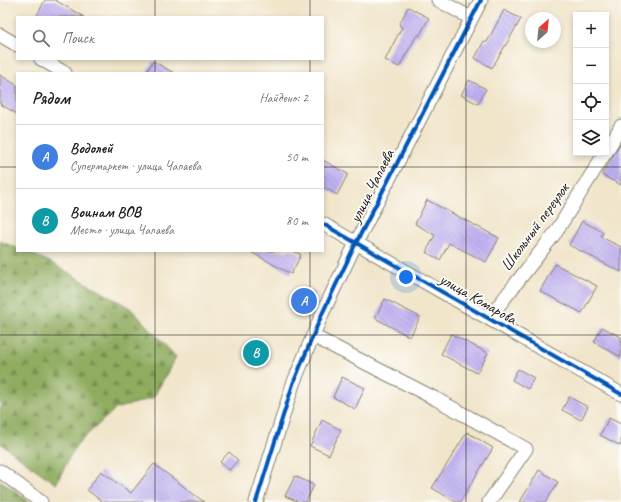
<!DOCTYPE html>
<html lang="ru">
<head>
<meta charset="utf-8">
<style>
	:root { --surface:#fff; --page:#f6f6f6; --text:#222; --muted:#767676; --line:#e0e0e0; --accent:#2563eb }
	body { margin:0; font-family:Caveat,sans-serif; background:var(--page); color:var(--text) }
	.controls { position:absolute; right:12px; top:12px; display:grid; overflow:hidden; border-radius:0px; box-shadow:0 2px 6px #0003 }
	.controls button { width:36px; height:36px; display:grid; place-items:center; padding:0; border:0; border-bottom:1px solid var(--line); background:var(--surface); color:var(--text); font:20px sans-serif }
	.compass { position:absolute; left:525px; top:12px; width:36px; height:36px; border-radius:50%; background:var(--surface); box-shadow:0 2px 6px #0003; rotate:27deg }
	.you { position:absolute; left:406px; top:277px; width:14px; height:14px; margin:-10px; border:3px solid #fff; border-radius:50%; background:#1a73e8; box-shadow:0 0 0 6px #1a73e833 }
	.badge { display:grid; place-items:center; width:26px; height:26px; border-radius:50%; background:var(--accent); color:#fff; font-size:13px; font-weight:700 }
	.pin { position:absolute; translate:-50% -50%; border:2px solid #fff; box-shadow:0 1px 4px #0006 }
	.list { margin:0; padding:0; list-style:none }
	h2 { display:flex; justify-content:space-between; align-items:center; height:52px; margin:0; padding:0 16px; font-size:17px }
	h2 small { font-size:13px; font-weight:400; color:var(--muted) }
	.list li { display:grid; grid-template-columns:26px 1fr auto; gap:12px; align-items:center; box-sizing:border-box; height:64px; padding:0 16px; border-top:1px solid var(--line) }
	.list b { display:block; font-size:15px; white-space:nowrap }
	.list p { margin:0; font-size:13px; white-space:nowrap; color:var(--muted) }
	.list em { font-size:13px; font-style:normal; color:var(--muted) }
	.icon { flex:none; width:22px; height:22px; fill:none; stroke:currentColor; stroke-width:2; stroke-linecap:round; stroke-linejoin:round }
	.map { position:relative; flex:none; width:621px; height:502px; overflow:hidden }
	.search { position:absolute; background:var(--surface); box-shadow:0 2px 6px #0003; left:16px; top:16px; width:308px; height:44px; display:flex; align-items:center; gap:10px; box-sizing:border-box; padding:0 14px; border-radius:0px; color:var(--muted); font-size:15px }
	.panel { position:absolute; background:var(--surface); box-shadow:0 2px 6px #0003; left:16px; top:72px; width:308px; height:180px; border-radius:0px }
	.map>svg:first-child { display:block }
</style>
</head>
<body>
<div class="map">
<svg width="621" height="502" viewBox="0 0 621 502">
	<defs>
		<pattern id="forest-firs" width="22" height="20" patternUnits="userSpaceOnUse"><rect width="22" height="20" fill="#8fac5f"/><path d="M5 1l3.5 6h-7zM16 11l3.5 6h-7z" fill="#748b4e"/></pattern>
		<pattern id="building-back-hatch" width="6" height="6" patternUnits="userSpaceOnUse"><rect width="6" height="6" fill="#beaff1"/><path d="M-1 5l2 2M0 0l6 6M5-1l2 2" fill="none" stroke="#a396ce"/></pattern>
	</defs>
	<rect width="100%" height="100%" fill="#fdfcf7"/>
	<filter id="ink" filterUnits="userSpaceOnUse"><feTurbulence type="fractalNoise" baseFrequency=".025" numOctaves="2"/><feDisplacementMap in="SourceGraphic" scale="8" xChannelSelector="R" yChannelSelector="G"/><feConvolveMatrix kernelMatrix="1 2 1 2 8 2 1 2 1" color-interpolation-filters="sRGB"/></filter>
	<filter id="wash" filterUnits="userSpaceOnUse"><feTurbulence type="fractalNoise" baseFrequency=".012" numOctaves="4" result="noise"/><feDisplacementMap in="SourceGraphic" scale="16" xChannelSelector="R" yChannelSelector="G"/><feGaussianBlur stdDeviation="0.9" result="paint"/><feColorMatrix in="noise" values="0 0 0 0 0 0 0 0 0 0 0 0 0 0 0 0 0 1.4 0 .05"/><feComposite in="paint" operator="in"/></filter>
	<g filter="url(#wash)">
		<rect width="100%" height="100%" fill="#f1e5ca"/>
		<!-- forest -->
		<path fill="url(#forest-firs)" stroke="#56643e" d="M0,241L17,248V251H25L48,261L130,308L176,357L153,398L115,409L76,445L56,484L0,443Z
			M0,480L29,502H0Z"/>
		<g id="blocks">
			<!-- building -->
			<path fill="url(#building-back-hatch)" d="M45,0H55L84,17H36Z
				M408,7L429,18L419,36L417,35L399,67L385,60L402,27L399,25Z
				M504,10L521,19L492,68L475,58L484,41L487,42Z
				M153,61L174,73H146Z
				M0,75L17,85V114L0,104Z
				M469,80L486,89L478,104L461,95Z
				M621,142V185L602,175Z
				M323,160L348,174L337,195L323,187Z
				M427,200L499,238L486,262L449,243L440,260L426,252L435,235L415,224Z
				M582,221L603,232L601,237L621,247V272L569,245Z
				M249,251H294L301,255L291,274Z
				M555,264L597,286L582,313L540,291Z
				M304,288L315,293L304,313L294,308Z
				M385,299L420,317L410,337L375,318Z
				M602,327L621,337V357L594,342Z
				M451,334L488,353L477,373L441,354Z
				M518,369L534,378L528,389L512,380Z
				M342,377L365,388L355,409L333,397Z
				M569,397L588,407L581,420L562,410Z
				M609,418L621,424V446L600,435Z
				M322,420L341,430L329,455L310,446Z
				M467,432L493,448L460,502H456L432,488Z
				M229,452L238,460L229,470L220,462Z
				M154,464L204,502H103L87,490L101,471L131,493Z
				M539,470L558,482L546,502H520Z
				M295,476L314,485L306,502H299L285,496Z"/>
		</g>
	</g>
	<g filter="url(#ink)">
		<use href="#blocks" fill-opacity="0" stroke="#868073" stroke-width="1"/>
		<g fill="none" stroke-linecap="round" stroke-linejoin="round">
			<defs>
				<path id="minor" d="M438,0L471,18
					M0,35L17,45
					M41,59L65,73
					M606,152L621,126
					M323,224L621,394
					M489,318L556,232L605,153
					M313,336L436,399L526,449L489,502
					M0,471L41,502
					M256,502L293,384L322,314L356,243L481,0"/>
			</defs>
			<!-- minor casing -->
			<use href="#minor" stroke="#868073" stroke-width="15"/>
			<!-- minor -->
			<use href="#minor" stroke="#fff" stroke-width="13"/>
			<defs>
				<path id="cycleway" d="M323,224L621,394
					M256,502L293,384L322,314L356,243L481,0"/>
			</defs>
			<!-- cycleway casing -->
			<use href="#cycleway" stroke="#fdfcf7" stroke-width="6"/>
			<!-- cycleway -->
			<use href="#cycleway" stroke="#0057b8" stroke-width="4"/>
		</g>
	</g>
	<!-- grid -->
	<path fill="none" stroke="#1c1c1c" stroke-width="1" stroke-opacity="0.55" d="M155,0V17M310,0V17M466,0V502M155,59V73M310,59V73M0,167H17M323,167H621M155,251V502M310,251V502M0,335H621"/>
	<g text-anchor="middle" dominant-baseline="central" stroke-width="3.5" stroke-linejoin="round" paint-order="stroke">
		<!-- street labels -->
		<g font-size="16" fill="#1c1c1c" stroke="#fdfcf7">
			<text transform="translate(372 186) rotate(-63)">улица Чапаева</text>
			<text transform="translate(535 227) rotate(-54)">Школьный переулок</text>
			<text transform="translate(478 299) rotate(30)">улица Комарова</text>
		</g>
	</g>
</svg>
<div class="controls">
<button>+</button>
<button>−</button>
<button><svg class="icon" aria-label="locate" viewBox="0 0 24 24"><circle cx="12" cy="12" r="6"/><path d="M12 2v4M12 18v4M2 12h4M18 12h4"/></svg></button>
<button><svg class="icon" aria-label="layers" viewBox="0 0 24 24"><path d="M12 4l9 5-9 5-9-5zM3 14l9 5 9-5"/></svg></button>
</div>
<svg class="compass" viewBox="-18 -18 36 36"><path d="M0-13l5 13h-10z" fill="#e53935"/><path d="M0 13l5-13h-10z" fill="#767676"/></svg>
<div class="you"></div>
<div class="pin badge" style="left:304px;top:301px;background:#3f7fe0">A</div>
<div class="pin badge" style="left:256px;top:353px;background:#0f9aa8">B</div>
<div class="search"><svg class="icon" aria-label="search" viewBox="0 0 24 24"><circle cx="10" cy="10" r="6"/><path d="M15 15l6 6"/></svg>Поиск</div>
<section class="panel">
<h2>Рядом<small>Найдено: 2</small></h2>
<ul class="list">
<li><span class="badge" style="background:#3f7fe0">A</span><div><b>Водолей</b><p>Супермаркет · улица Чапаева</p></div><em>50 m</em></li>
<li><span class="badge" style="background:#0f9aa8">B</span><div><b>Воинам ВОВ</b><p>Место · улица Чапаева</p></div><em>80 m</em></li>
</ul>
</section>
</div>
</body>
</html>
